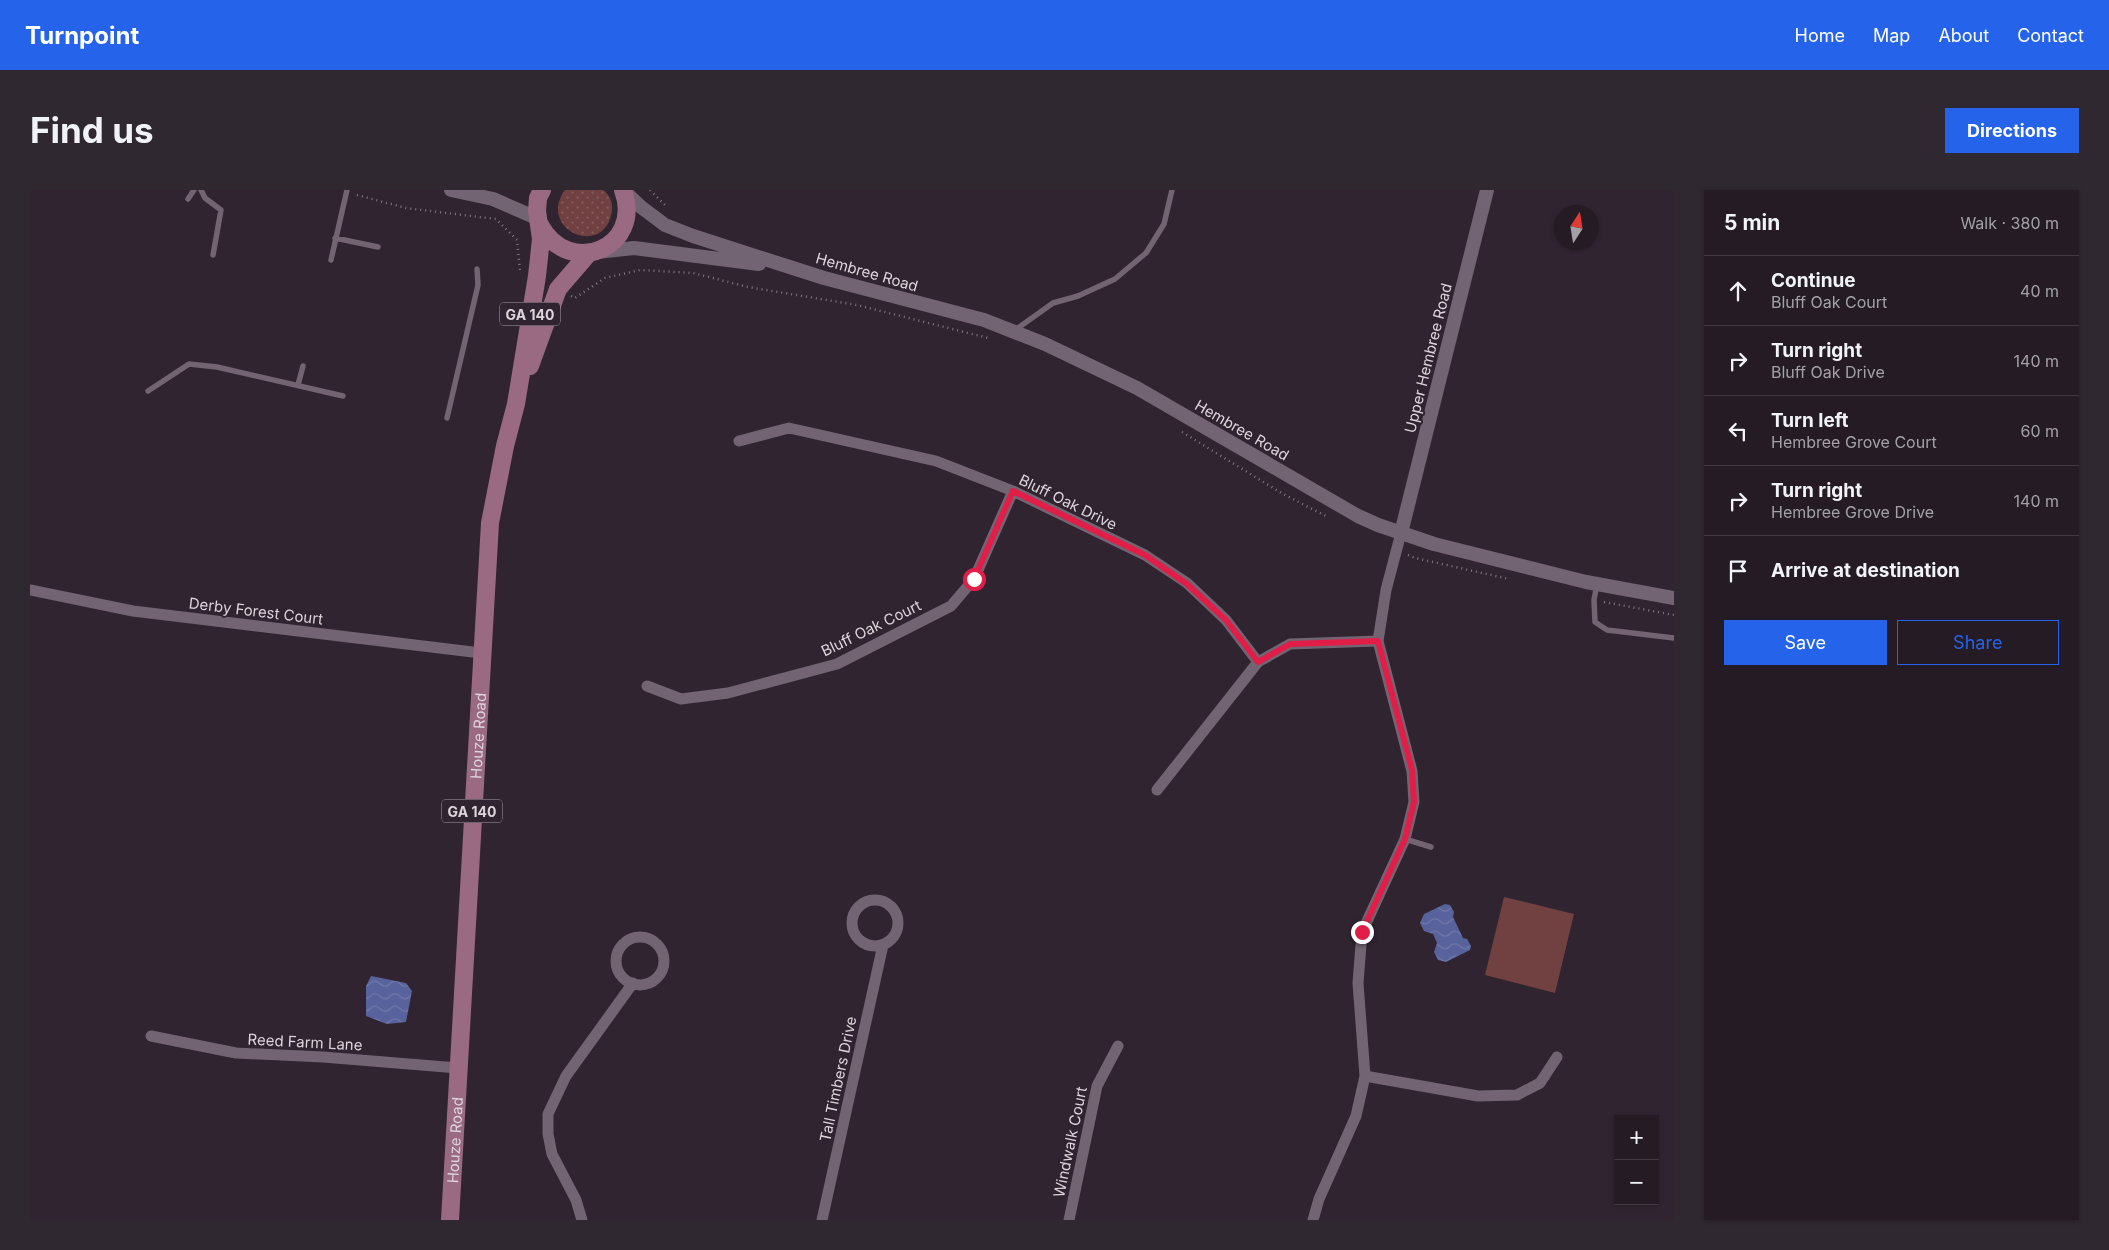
<!DOCTYPE html>
<html lang="en">
<head>
<meta charset="utf-8">
<style>
	:root { --surface:#241b24; --page:#302831; --text:#f1f3f6; --muted:#a3a1a6; --line:#413941; --accent:#2563eb }
	body { margin:0; font-family:Inter,sans-serif; background:var(--page); color:var(--text) }
	.controls { position:absolute; right:15px; bottom:15px; display:grid; overflow:hidden; border-radius:0px; box-shadow:0 1px 4px #0004 }
	.controls button { width:45px; height:45px; display:grid; place-items:center; padding:0; border:0; border-bottom:1px solid var(--line); background:var(--surface); color:var(--text); font:25px sans-serif }
	.compass { position:absolute; left:1524px; top:15px; width:45px; height:45px; border-radius:50%; background:var(--surface); box-shadow:0 1px 4px #0004; rotate:12deg }
	.stop { position:absolute; width:15px; height:15px; margin:-11px; border:4px solid #e11d48; border-radius:50%; background:#fff }
	.stop.end { background:#e11d48; border-color:#fff; box-shadow:0 1px 5px #0008 }
	.list { margin:0; padding:0; list-style:none }
	h2 { display:flex; justify-content:space-between; align-items:center; height:65px; margin:0; padding:0 20px; font-size:21px }
	h2 small { font-size:16px; font-weight:400; color:var(--muted) }
	.list li { display:grid; grid-template-columns:32px 1fr auto; gap:15px; align-items:center; box-sizing:border-box; height:70px; padding:0 20px; border-top:1px solid var(--line) }
	.list b { display:block; font-size:19px; white-space:nowrap }
	.list p { margin:0; font-size:16px; white-space:nowrap; color:var(--muted) }
	.list em { font-size:16px; font-style:normal; color:var(--muted) }
	.actions { display:flex; gap:10px; padding:15px 20px }
	.actions a { flex:1; padding:11px 0; border:1px solid var(--accent); border-radius:0px; text-align:center; font-size:18px; color:var(--accent) }
	.actions .main { background:var(--accent); color:#fff }
	.icon { flex:none; width:28px; height:28px; fill:none; stroke:currentColor; stroke-width:2; stroke-linecap:round; stroke-linejoin:round }
	.map { position:relative; flex:none; width:1644px; height:1030px; overflow:hidden; border-radius:0px }
	header { display:flex; align-items:center; gap:30px; box-sizing:border-box; height:70px; padding:0 25px; background:var(--accent); color:#fff }
	header strong { font-size:24px }
	nav { display:flex; gap:28px; margin-inline-start:auto; font-size:18px }
	.intro { display:flex; align-items:center; justify-content:space-between; box-sizing:border-box; height:120px; padding:0 30px }
	h1 { margin:0; font-size:35px }
	.button { padding:12px 22px; border-radius:0px; background:var(--accent); color:#fff; font-size:18px; font-weight:700 }
	main { display:flex; gap:30px; padding:0 30px }
	aside { flex:1; background:var(--surface); border-radius:0px; box-shadow:0 1px 4px #0004 }
	.map>svg:first-child { display:block }
</style>
</head>
<body>
<header>
<strong>Turnpoint</strong>
<nav><a>Home</a><a>Map</a><a>About</a><a>Contact</a></nav>
</header>
<div class="intro"><h1>Find us</h1><a class="button">Directions</a></div>
<main>
<div class="map">
<svg width="1644" height="1030" viewBox="0 0 1644 1030">
	<defs>
		<pattern id="grass-dots" width="8" height="8" patternUnits="userSpaceOnUse" patternTransform="scale(1.25)"><rect width="8" height="8" fill="#714142"/><path d="M2 2h.1M6 6h.1" fill="none" stroke="#855c5d" stroke-width="1.8" stroke-linecap="round"/></pattern>
		<pattern id="water-waves" width="16" height="10" patternUnits="userSpaceOnUse" patternTransform="scale(1.25)"><rect width="16" height="10" fill="#58629d"/><path d="M0 5q4-4 8 0t8 0" fill="none" stroke="#7078aa"/></pattern>
	</defs>
	<rect width="100%" height="100%" fill="#302430"/>
	<!-- grass -->
	<path fill="url(#grass-dots)" d="M535,0H573C579,4 583,12 582,20C576,70 506,40 535,0Z"/>
	<!-- park -->
	<path fill="#714142" d="M1474,707L1544,724L1525,803L1455,785Z"/>
	<!-- water -->
	<path fill="url(#water-waves)" d="M1415,714L1420,715L1424,722L1423,727L1433,748L1437,749L1441,756L1440,760L1416,772L1408,770L1404,762L1407,753L1403,744L1394,741L1390,733L1394,724Z
		M341,786L376,793L382,801L376,832L357,834L336,826V796Z"/>
	<g fill="none" stroke-linecap="round" stroke-linejoin="round">
		<!-- path -->
		<path stroke="#827781" stroke-width="2.5" stroke-dasharray="1 4" stroke-linecap="butt" d="M620,0L637,17
			M327,5L376,18L466,29L487,50L490,81
			M541,106L545,108L575,88L610,80L663,83L718,97L827,115L958,148
			M1152,242L1253,304L1296,326
			M1378,365L1385,368L1479,389
			M1574,412L1644,425"/>
		<!-- service -->
		<path stroke="#726472" stroke-width="5.5" d="M171,0L175,8L191,20L183,65
			M158,9L164,0
			M305,48L348,57
			M301,70L317,0
			M985,140L1023,113L1048,106L1085,89L1116,63L1134,34L1142,0
			M268,195L273,176
			M118,201L159,174L187,177L313,206
			M417,228L448,95L447,79
			M1567,394L1564,410L1565,432L1577,440L1644,448
			M1375,649L1401,657"/>
		<!-- minor -->
		<path stroke="#726472" stroke-width="11" d="M709,251L759,238L906,271L983,301L1115,365L1157,393L1196,430L1228,472
			M0,400L103,421L451,463
			M617,496L651,509L698,503L807,474L921,416L944,389L983,301
			M1127,600L1228,472L1260,454L1348,451
			M822 733a23 23 0 1 1 46 0a23 23 0 1 1-46 0Z
			M586 771a24 24 0 1 1 48 0a24 24 0 1 1-48 0Z
			M121,846L206,863L293,867L428,878
			M1335,886L1448,906L1487,905L1510,893L1527,867
			M552,1030L546,1010L522,964L518,944V924L536,886L603,793
			M792,1030L853,755
			M1039,1030L1067,896L1088,856
			M1283,1030L1289,1009L1326,926L1335,886L1328,793L1332,742L1375,649L1384,612L1382,581L1348,451L1356,400L1371,343"/>
		<!-- tertiary -->
		<path stroke="#726472" stroke-width="14" d="M421,0L463,9L509,29
			M594,1L611,17L635,35L663,46L794,88L954,130L1015,154L1107,198L1328,326L1348,335L1404,354L1556,392L1644,408
			M567,62L604,58L729,74
			M1371,343L1457,0"/>
		<!-- primary -->
		<g stroke="#996a82" stroke-width="18">
			<path d="M510,35C539,89 614,58 593,0"/>
			<path d="M500,176L528,99L559,63"/>
			<path id="s1" d="M420,1030L460,333L475,256L486,214L507,86L511,49L507,21L508,8L512,0"/>
		</g>
	</g>
	<g fill="none" stroke-linecap="round" stroke-linejoin="round">
		<!-- route -->
		<path stroke="#e11d48" stroke-width="6" d="M944,389L983,301L1115,365L1157,394L1196,430L1228,472L1260,454L1348,451L1382,580L1384,612L1375,649L1332,742"/>
	</g>
	<g text-anchor="middle" dominant-baseline="central" stroke-width="4" stroke-linejoin="round" paint-order="stroke">
		<!-- shield labels -->
		<g fill="#302430" stroke="#a99fa8" stroke-width="1">
			<rect x="470" y="112.5" width="60" height="23" rx="4"/>
			<rect x="412" y="609.5" width="60" height="23" rx="4"/>
		</g>
		<g font-size="14" font-weight="bold" fill="#ddd4dc">
			<text x="500" y="124">GA 140</text>
			<text x="442" y="621">GA 140</text>
		</g>
		<!-- street labels -->
		<g font-size="15" fill="#ddd4dc" stroke="#302430">
			<text transform="translate(837 82) rotate(16)">Hembree Road</text>
			<text transform="translate(1398 168) rotate(-76)">Upper Hembree Road</text>
			<text transform="translate(1212 240) rotate(30)">Hembree Road</text>
			<text transform="translate(1038 312) rotate(26)">Bluff Oak Drive</text>
			<text transform="translate(226 421) rotate(7)">Derby Forest Court</text>
			<text transform="translate(841 438) rotate(-26)">Bluff Oak Court</text>
			<text stroke="none"><textPath href="#s1" startOffset="485">Houze Road</textPath></text>
			<text transform="translate(275 852) rotate(3)">Reed Farm Lane</text>
			<text transform="translate(808 889) rotate(-78)">Tall Timbers Drive</text>
			<text stroke="none"><textPath href="#s1" startOffset="80">Houze Road</textPath></text>
			<text transform="translate(1040 952) rotate(-78)">Windwalk Court</text>
		</g>
	</g>
</svg>
<div class="controls">
<button>+</button>
<button>−</button>
</div>
<svg class="compass" viewBox="-18 -18 36 36"><path d="M0-13l5 13h-10z" fill="#e53935"/><path d="M0 13l5-13h-10z" fill="#a3a1a6"/></svg>
<div class="stop" style="left:944px;top:389px"></div>
<div class="stop end" style="left:1332px;top:742px"></div>
</div>
<aside>
<h2>5 min<small>Walk · 380 m</small></h2>
<ul class="list">
<li><svg class="icon" aria-label="ahead" viewBox="0 0 24 24"><path d="M12 20V5M6 11l6-6 6 6"/></svg><div><b>Continue</b><p>Bluff Oak Court</p></div><em>40 m</em></li>
<li><svg class="icon" aria-label="right" viewBox="0 0 24 24"><path d="M7 20v-9h11M14 6l5 5-5 5"/></svg><div><b>Turn right</b><p>Bluff Oak Drive</p></div><em>140 m</em></li>
<li><svg class="icon" aria-label="left" viewBox="0 0 24 24"><path d="M17 20v-9H6M10 6l-5 5 5 5"/></svg><div><b>Turn left</b><p>Hembree Grove Court</p></div><em>60 m</em></li>
<li><svg class="icon" aria-label="right" viewBox="0 0 24 24"><path d="M7 20v-9h11M14 6l5 5-5 5"/></svg><div><b>Turn right</b><p>Hembree Grove Drive</p></div><em>140 m</em></li>
<li><svg class="icon" aria-label="arrive" viewBox="0 0 24 24"><path d="M6 21V4h12l-3 4 3 4H6"/></svg><div><b>Arrive at destination</b></div></li>
</ul>
<div class="actions"><a class="main">Save</a><a>Share</a></div>
</aside>
</main>
</body>
</html>
